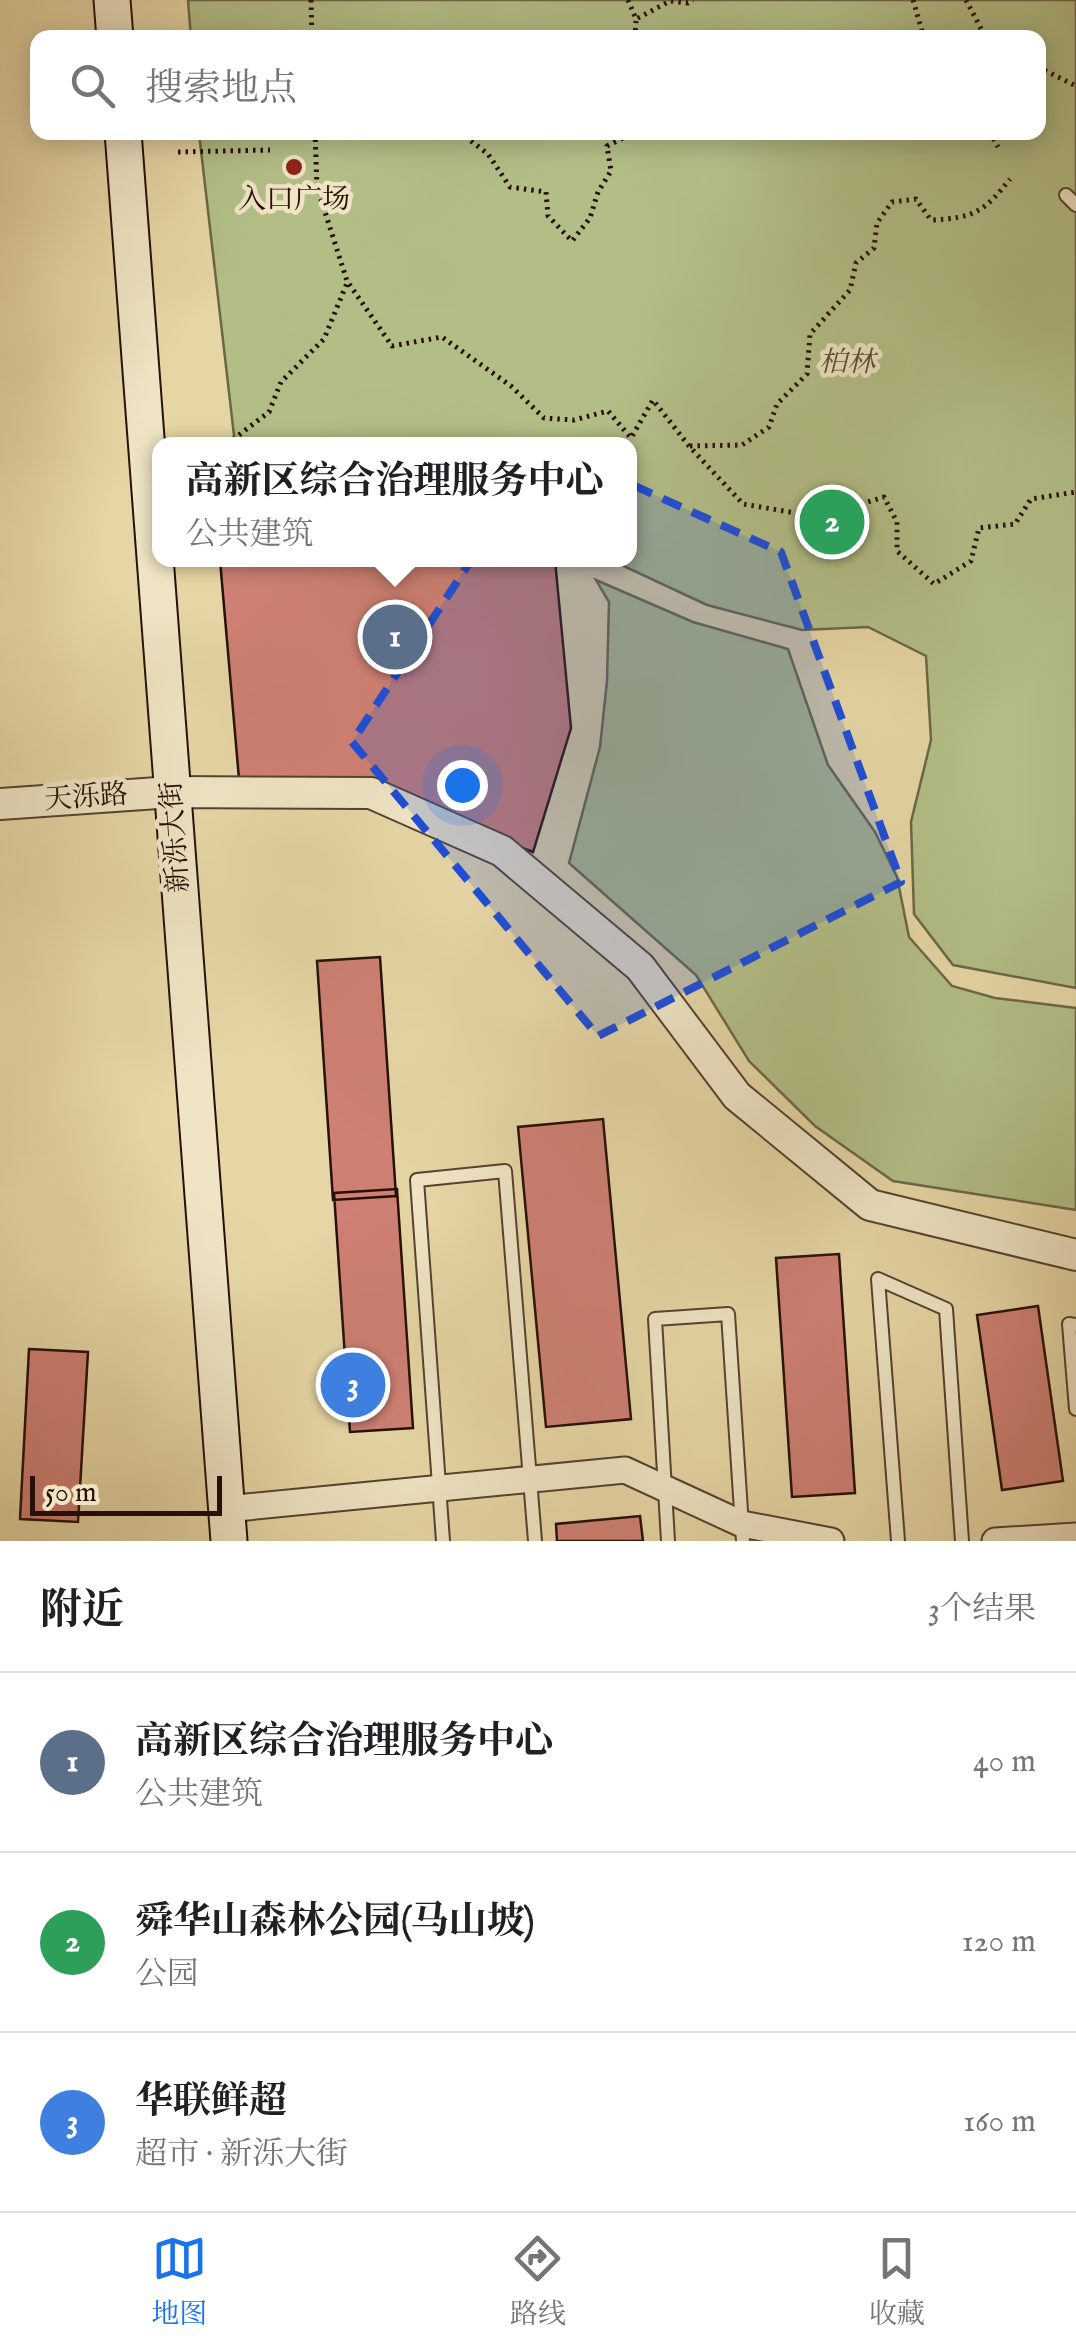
<!DOCTYPE html>
<html lang="zh">
<head>
<meta charset="utf-8">
<style>
	:root { --surface:#fff; --page:#f6f6f6; --text:#202124; --muted:#757577; --line:#e0e0e0; --accent:#1a73e8 }
	body { margin:0; font-family:"IM FELL English","Noto Serif SC",serif; background:var(--page); color:var(--text) }
	.scale { position:absolute; left:30px; bottom:25px; width:192px; box-sizing:border-box; padding-left:10px; border:5px solid #261007; border-top:0; font-size:28px; line-height:35px; white-space:nowrap; color:#261007; -webkit-text-stroke:8px #efe4c4; paint-order:stroke }
	.you { position:absolute; left:462px; top:785px; width:35px; height:35px; margin:-25px; border:8px solid #fff; border-radius:50%; background:#1a73e8; box-shadow:0 0 0 15px #1a73e833 }
	.badge { display:grid; place-items:center; width:65px; height:65px; border-radius:50%; background:var(--accent); color:#fff; font-size:32px; font-weight:700 }
	.pin { position:absolute; translate:-50% -50%; border:5px solid #fff; box-shadow:0 2px 10px #0006 }
	.popup { position:absolute; left:152px; top:437px; width:485px; height:130px; box-sizing:border-box; display:grid; place-content:center; border-radius:20px; background:var(--surface); filter:drop-shadow(0 2px 8px #0005); font-size:32px; white-space:nowrap; color:var(--muted) }
	.popup b { font-size:38px; color:var(--text) }
	.popup::after { content:''; position:absolute; left:50%; top:100%; margin-left:-20px; border:20px solid transparent; border-top-color:var(--surface) }
	.list { margin:0; padding:0; list-style:none }
	h2 { display:flex; justify-content:space-between; align-items:center; height:130px; margin:0; padding:0 40px; font-size:42px }
	h2 small { font-size:32px; font-weight:400; color:var(--muted) }
	.list li { display:grid; grid-template-columns:65px 1fr auto; gap:30px; align-items:center; box-sizing:border-box; height:180px; padding:0 40px; border-top:2px solid var(--line) }
	.list b { display:block; font-size:38px; white-space:nowrap }
	.list p { margin:0; font-size:32px; white-space:nowrap; color:var(--muted) }
	.list em { font-size:32px; font-style:normal; color:var(--muted) }
	.icon { flex:none; width:55px; height:55px; fill:none; stroke:currentColor; stroke-width:2; stroke-linecap:round; stroke-linejoin:round }
	.map { position:relative; flex:none; width:1076px; height:1541px; overflow:hidden }
	.search { position:absolute; background:var(--surface); box-shadow:0 5px 25px #0003; left:30px; right:30px; top:30px; height:110px; display:flex; align-items:center; gap:25px; box-sizing:border-box; padding:0 35px; border-radius:20px; color:var(--muted); font-size:38px }
	.sheet { height:670px; background:var(--surface) }
	nav { display:flex; justify-content:space-around; align-items:center; box-sizing:border-box; height:140px; border-top:2px solid var(--line); background:var(--surface); font-size:28px; color:var(--muted) }
	nav a { display:grid; justify-items:center; gap:5px }
	nav .on { color:var(--accent) }
	.map>svg:first-child { display:block }
</style>
</head>
<body>
<div class="map">
<svg width="1076" height="1541" viewBox="0 0 1076 1541">
	<rect width="100%" height="100%" fill="#e6d6a5"/>
	<filter id="stains"><feTurbulence type="fractalNoise" baseFrequency=".002" numOctaves="4"/><feColorMatrix values="0 0 0 0 .2 0 0 0 0 .09 0 0 0 0 .02 0 0 0 .5 -.17"/></filter>
	<radialGradient id="worn" r=".72"><stop offset=".6" stop-color="#630" stop-opacity="0"/><stop offset="1" stop-color="#630" stop-opacity=".3"/></radialGradient>
	<!-- green -->
	<path fill="#b3be87" stroke="#6c6747" stroke-width="2.5" d="M188,0H1076V988L953,965L914,914L911,822L931,740L926,656L868,627L802,630L707,605L617,563L614,560H630V444H235L199,133L1038,132V38H191Z
		M596,580L693,622L788,649L828,765L875,832L897,877L909,937L952,986L995,998L1076,1008V1210L893,1181L815,1126L749,1061L696,975L569,863L600,747L607,681L609,602Z"/>
	<!-- building -->
	<path fill="#ce8074" stroke="#261007" stroke-width="2.5" d="M220,560H555L571,728L533,852L371,789L239,779Z
		M380,957L396,1196L333,1200L317,961Z
		M603,1119L631,1419L546,1427L518,1127Z
		M397,1189L413,1428L350,1432L334,1193Z
		M839,1254L855,1493L792,1497L776,1258Z
		M1038,1306L1063,1481L1002,1490L977,1315Z
		M29,1349L88,1352L78,1522L20,1519Z
		M640,1516L643,1541H557L556,1524Z"/>
	<g fill="none" stroke-linecap="round" stroke-linejoin="round">
		<defs>
			<path id="service" d="M1066,195L1076,205
				M1076,1325L1069,1324L1076,1409
				M443,1541L417,1180L505,1171L535,1541
				M668,1541L655,1319L728,1314L743,1541
				M898,1541L878,1279L946,1309L962,1541"/>
			<path id="minor" d="M226,1509L625,1470L742,1524L831,1541
				M995,1541L1076,1536"/>
			<path id="tertiary" d="M0,804L172,792L371,793L502,851L640,967L737,1096L870,1205L1076,1255"/>
			<path id="secondary" d="M112,0L115,38
				M123,132L229,1541"/>
		</defs>
		<!-- service casing -->
		<use href="#service" stroke="#56422e" stroke-width="16"/>
		<!-- minor casing -->
		<use href="#minor" stroke="#56422e" stroke-width="29"/>
		<!-- tertiary casing -->
		<use href="#tertiary" stroke="#56422e" stroke-width="34"/>
		<!-- secondary casing -->
		<use href="#secondary" stroke="#261007" stroke-width="39"/>
		<!-- path -->
		<path stroke="#261007" stroke-width="5" stroke-dasharray="2.5 5" stroke-linecap="butt" d="M311,0L312,38
			M628,0L636,19L670,1L688,3L693,0
			M913,0L924,38
			M966,0L986,38
			M635,38L636,21
			M1038,67L1076,86
			M315,132L317,187L347,281L392,346L442,337L511,386L544,418L574,420L608,411L631,438L653,400L689,446L743,504L819,517L884,497L897,522V551L934,584L971,561L979,528L1015,524L1031,499L1076,492
			M459,132L488,154L510,187L546,192L548,216L572,241L590,218L598,192L611,171L607,146L635,132
			M990,132L998,147
			M178,152L270,150
			M227,444L269,412L281,382L324,339L347,283
			M690,446L742,445L769,427L777,404L807,374L810,334L850,290L856,263L874,248L877,223L892,202L916,199L931,220C974,218 984,212 1010,179"/>
		<!-- service -->
		<use href="#service" stroke="#efe4c4" stroke-width="12"/>
		<!-- minor -->
		<use href="#minor" stroke="#efe4c4" stroke-width="25"/>
		<!-- tertiary -->
		<use href="#tertiary" stroke="#efe4c4" stroke-width="30"/>
		<!-- secondary -->
		<use href="#secondary" stroke="#efe4c4" stroke-width="35"/>
	</g>
	<!-- marked area -->
	<path fill="#1d4ed8" fill-opacity="0.2" stroke="#1d4ed8" stroke-width="8" stroke-dasharray="20 12" stroke-linejoin="round" d="M546,446L781,552L901,882L598,1036L352,742Z"/>
	<!-- markers -->
	<circle fill="#8f2418" stroke="#efe4c4" stroke-width="4" cx="294" cy="167" r="10"/>
	<g text-anchor="middle" dominant-baseline="central" stroke-width="9" stroke-linejoin="round" paint-order="stroke">
		<!-- poi labels -->
		<g font-size="28" fill="#261007" stroke="#efe4c4">
			<text x="294" y="200">入口广场</text>
		</g>
		<!-- park labels -->
		<g font-size="28" font-style="italic" fill="#574d34" stroke="#efe4c4">
			<text x="847" y="363">柏林</text>
		</g>
		<!-- street labels -->
		<g font-size="28" fill="#261007" stroke="#efe4c4">
			<text transform="translate(86 798) rotate(-4)">天泺路</text>
			<text transform="translate(176 837) rotate(-94)">新泺大街</text>
		</g>
	</g>
	<rect width="100%" height="100%" filter="url(#stains)"/>
	<rect width="100%" height="100%" fill="url(#worn)"/>
</svg>
<div class="scale">50 m</div>
<div class="you"></div>
<div class="pin badge" style="left:395px;top:637px;background:#5c6f8a">1</div>
<div class="popup"><b>高新区综合治理服务中心</b>公共建筑</div>
<div class="pin badge" style="left:832px;top:522px;background:#2e9e5b">2</div>
<div class="pin badge" style="left:353px;top:1385px;background:#3f7fe0">3</div>
<div class="search"><svg class="icon" aria-label="search" viewBox="0 0 24 24"><circle cx="10" cy="10" r="6"/><path d="M15 15l6 6"/></svg>搜索地点</div>
</div>
<section class="sheet">
<h2>附近<small>3个结果</small></h2>
<ul class="list">
<li><span class="badge" style="background:#5c6f8a">1</span><div><b>高新区综合治理服务中心</b><p>公共建筑</p></div><em>40 m</em></li>
<li><span class="badge" style="background:#2e9e5b">2</span><div><b>舜华山森林公园(马山坡)</b><p>公园</p></div><em>120 m</em></li>
<li><span class="badge" style="background:#3f7fe0">3</span><div><b>华联鲜超</b><p>超市 · 新泺大街</p></div><em>160 m</em></li>
</ul>
</section>
<nav>
<a class="on"><svg class="icon" aria-label="map" viewBox="0 0 24 24"><path d="M3 6l6-2 6 2 6-2v14l-6 2-6-2-6 2zM9 4v14M15 6v14"/></svg>地图</a>
<a><svg class="icon" aria-label="directions" viewBox="0 0 24 24"><path d="M12 3l9 9-9 9-9-9zM9 14v-3h6M13 9l2 2-2 2"/></svg>路线</a>
<a><svg class="icon" aria-label="saved" viewBox="0 0 24 24"><path d="M7 4h10v16l-5-4-5 4z"/></svg>收藏</a>
</nav>
</body>
</html>
